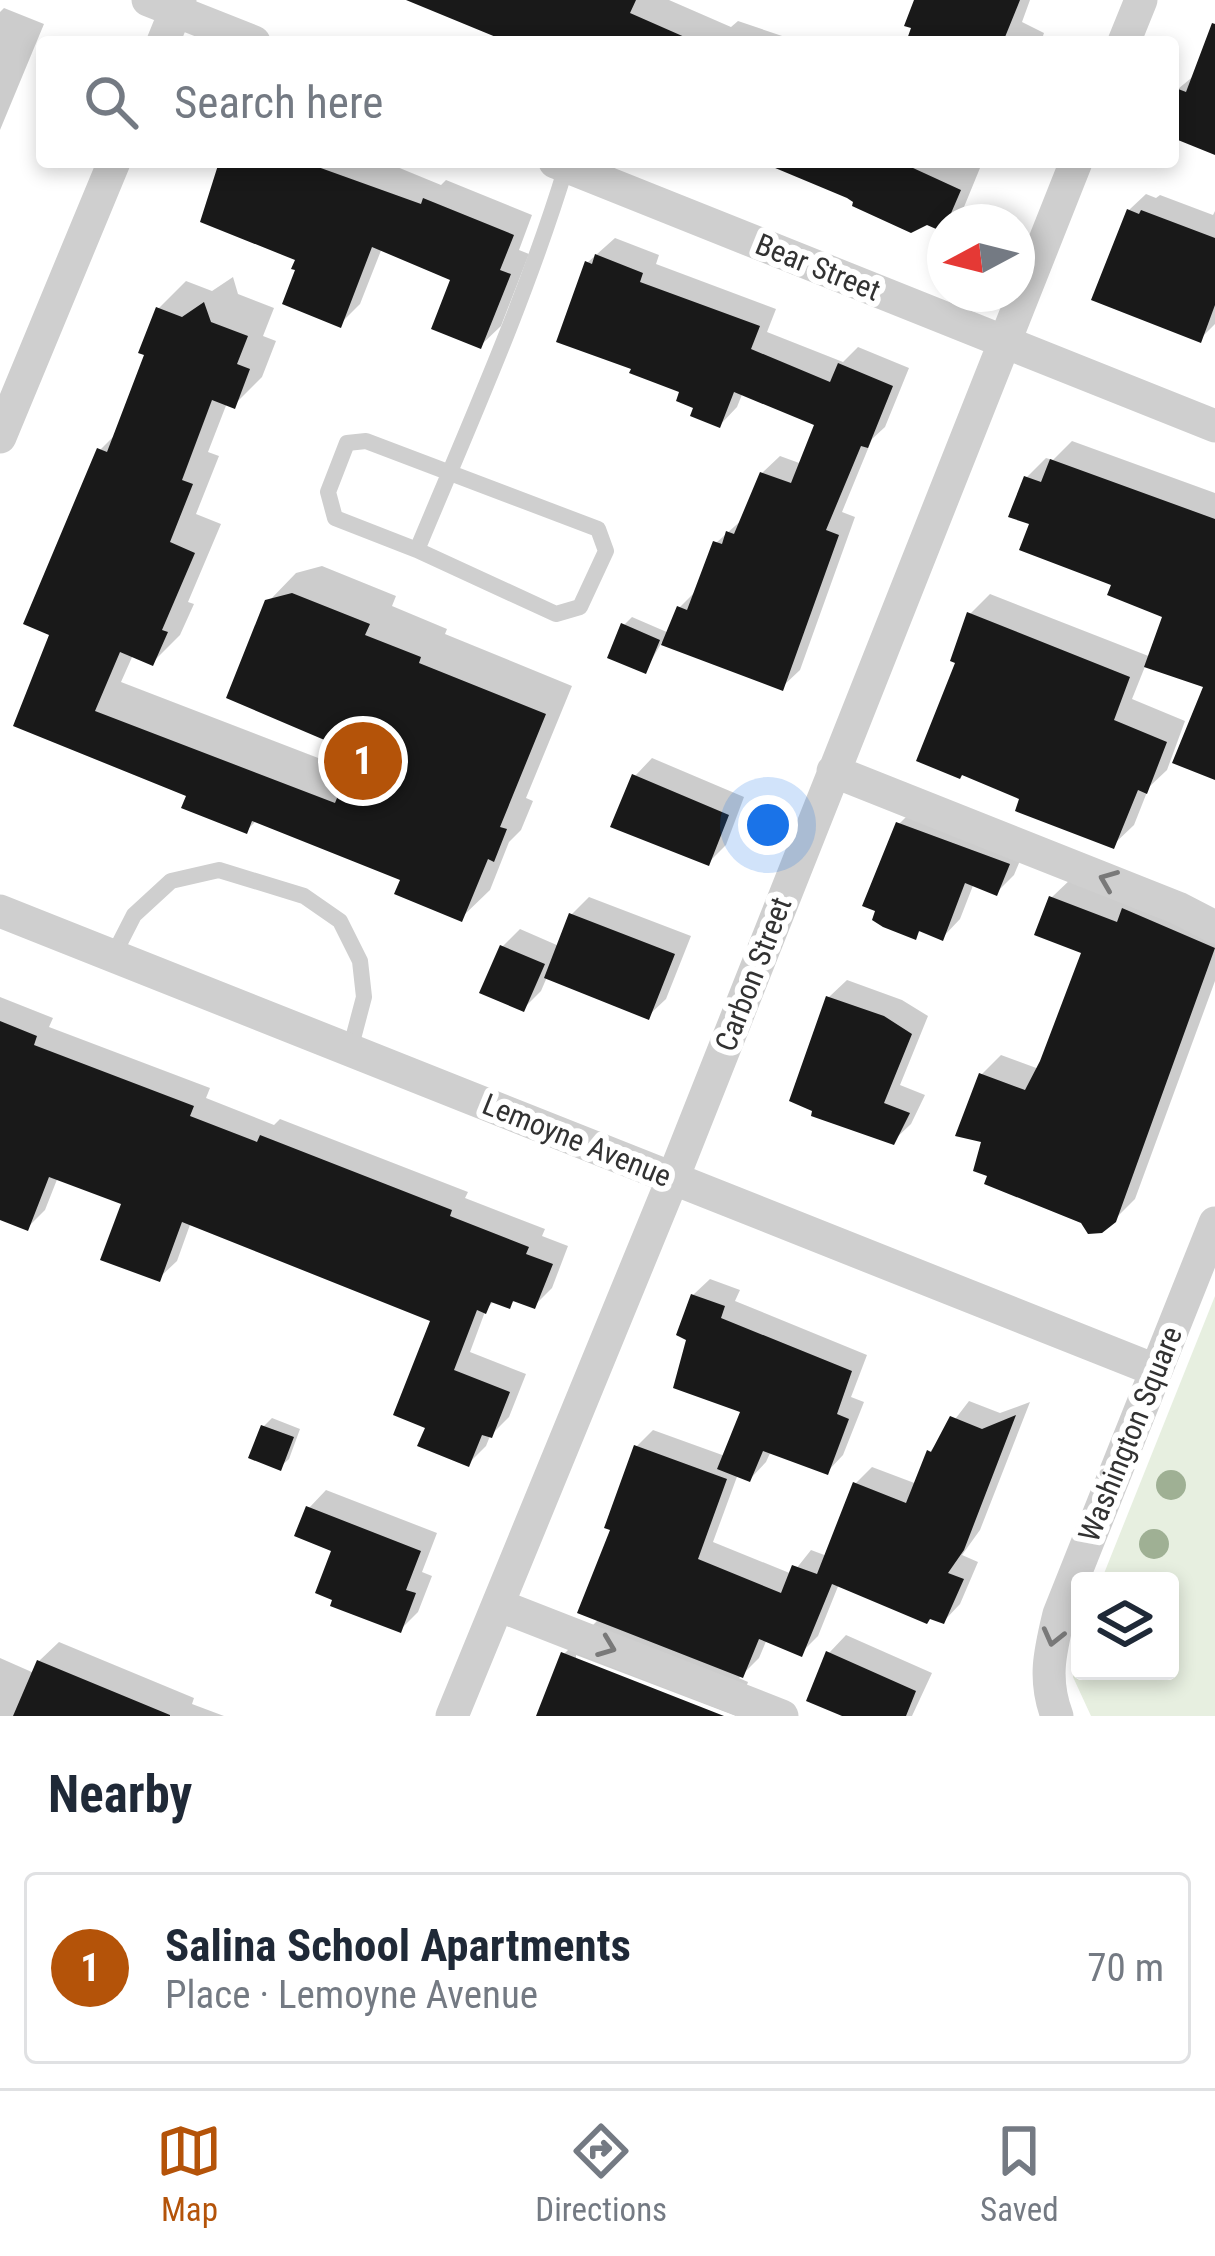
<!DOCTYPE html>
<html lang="en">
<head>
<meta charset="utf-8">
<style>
	:root { --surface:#fff; --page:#f6f6f7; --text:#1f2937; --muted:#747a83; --line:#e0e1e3; --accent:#b45309 }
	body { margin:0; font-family:"Roboto Condensed",sans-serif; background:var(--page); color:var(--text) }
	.controls { position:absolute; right:36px; bottom:36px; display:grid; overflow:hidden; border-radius:12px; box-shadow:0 6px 18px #0003 }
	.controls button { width:108px; height:108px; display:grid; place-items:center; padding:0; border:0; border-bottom:3px solid var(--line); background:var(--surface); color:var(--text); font:60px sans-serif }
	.compass { position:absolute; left:927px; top:204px; width:108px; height:108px; border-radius:50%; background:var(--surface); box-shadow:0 6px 18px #0003; rotate:263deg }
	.you { position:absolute; left:768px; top:825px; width:42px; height:42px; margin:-30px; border:9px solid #fff; border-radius:50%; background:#1a73e8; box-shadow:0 0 0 18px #1a73e833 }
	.badge { display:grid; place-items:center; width:78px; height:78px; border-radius:50%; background:var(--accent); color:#fff; font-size:39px; font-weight:700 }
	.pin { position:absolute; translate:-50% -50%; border:6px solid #fff; box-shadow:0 3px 12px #0006 }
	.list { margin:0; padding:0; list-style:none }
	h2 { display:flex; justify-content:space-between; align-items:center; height:156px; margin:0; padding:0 48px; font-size:51px }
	h2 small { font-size:39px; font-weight:400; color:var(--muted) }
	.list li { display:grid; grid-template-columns:78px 1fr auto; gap:36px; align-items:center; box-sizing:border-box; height:192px; margin:0 24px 24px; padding:0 24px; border:3px solid var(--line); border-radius:12px }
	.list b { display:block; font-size:45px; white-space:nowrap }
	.list p { margin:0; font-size:39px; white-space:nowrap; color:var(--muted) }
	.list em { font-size:39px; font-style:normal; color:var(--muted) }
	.icon { flex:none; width:66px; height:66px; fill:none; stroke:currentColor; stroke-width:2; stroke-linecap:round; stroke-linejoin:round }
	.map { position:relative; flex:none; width:1215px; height:1716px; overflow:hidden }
	.search { position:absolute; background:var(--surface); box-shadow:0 6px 18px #0003; left:36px; right:36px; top:36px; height:132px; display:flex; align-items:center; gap:30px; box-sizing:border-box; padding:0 42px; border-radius:12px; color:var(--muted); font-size:45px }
	.sheet { height:372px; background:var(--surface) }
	nav { display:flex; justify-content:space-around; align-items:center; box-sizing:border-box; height:168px; border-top:3px solid var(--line); background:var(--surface); font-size:33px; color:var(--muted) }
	nav a { display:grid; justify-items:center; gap:6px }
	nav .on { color:var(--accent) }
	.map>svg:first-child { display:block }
</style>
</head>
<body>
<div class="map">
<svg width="1215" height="1716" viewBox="0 0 1215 1716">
	<rect width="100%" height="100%" fill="#fff"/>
	<!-- green -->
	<path fill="#e7efe0" d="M1215,1296V1716H1091L1073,1677L1080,1637V1671H1170V1581H1101Z"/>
	<!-- shadow -->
	<path fill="#0003" d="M438,0H669L731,27L738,21L800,42H510Z
		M917,0H1030L1022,22L1044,33L1041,42H909Z
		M4,8L44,24L0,130V12Z
		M1215,23V152L1173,135V102L1178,89L1196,74Z
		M223,162H385L441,185L446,180L532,215L519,250L529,254L501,326L480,346L454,279L382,248L360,304L340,324L299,259Z
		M760,162H967L980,168L964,207L945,222Z
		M1146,194L1156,198L1160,195L1213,215L1215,211V324L1200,339L1129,210Z
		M615,238L659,255L656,264L776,309L767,332L843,362L858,347L909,368L885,427L872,439L842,512L855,517L800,670L782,687L662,642L645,671L624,625L632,617L669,633L679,608L698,589L716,543L744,518L762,473L780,456L802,464L818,423L743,392L737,407L720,425L697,406L587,263Z
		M233,277L238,294L274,308L263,336L276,341L262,377L234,405L227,403L208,452L219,456L196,514L221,524L188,602L194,604L180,635L152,663L133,655L121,682L352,771L359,752L268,602L296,573L322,566L396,596L392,606L447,629L445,634L572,686L526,798L533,801L521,830L509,842L490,890L461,918L404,879L257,820L246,831L190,794L16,724L53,634L100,450L118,432L148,354L158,309L186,281L212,291Z
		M1072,441L1215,493V777L1214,687L1146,664L1132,699L1185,721L1167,770L1149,787L1134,825L1113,845L1023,798L959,661L970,614L990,594L1151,657L1166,615L1115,583L1032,523L1027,477L1046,458L1053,460Z
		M652,758L744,797L726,845L708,863L635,776Z
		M917,806L1026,846L1014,875L997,892L974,883L960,919L943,937L922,929L915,936L878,909L899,824Z
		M1072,878L1215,920V981L1135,1199L1114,1220L1083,1221L985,1140L982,1074L1001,1055L1039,1069L1085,951L1052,897Z
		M589,897L691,936L666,999L648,1016L547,977L541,991L524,1008L502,947L520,929L559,946L572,914Z
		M847,980L902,1000L928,1016L900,1085L925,1095L911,1124L893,1141L829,997Z
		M0,997L53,1018L49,1027L210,1088L206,1098L274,1125L280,1119L468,1192L465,1198L545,1229L542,1236L568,1246L552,1288L534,1306L516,1299L509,1306L495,1300L486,1309L470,1352L526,1374L509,1417L490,1436L486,1446L468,1464L429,1426L434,1319L191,1222L177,1261L159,1278L124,1202L58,1177L45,1210L27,1228L0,1217Z
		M710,1279L740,1290L735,1301L867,1355L851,1397L864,1402L843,1455L827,1472L771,1451L766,1462L750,1479L738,1474L713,1542L792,1574L811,1550L827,1556L855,1484L872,1467L917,1484L930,1452L969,1401L1000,1413L1030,1402L980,1530L962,1555L978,1562L960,1604L944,1621L839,1584L818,1636L801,1653L767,1639L759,1658L739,1678L748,1682L736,1716L576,1655V1661L716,1716H539L564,1654L599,1619L614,1528L636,1447L653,1430L725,1456L744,1410L690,1338L693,1295Z
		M272,1418L300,1429L289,1459L280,1467L264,1426Z
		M326,1490L437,1533L422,1572L432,1576L418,1612L401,1629L334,1549L309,1508Z
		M846,1635L932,1673L912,1716H850L829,1653Z
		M59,1642L194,1698L192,1704L224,1716H0V1658L34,1673L39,1661Z"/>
	<!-- building -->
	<path fill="#191919" d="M406,0H636L630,13L696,42H508Z
		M914,0H1020L1003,42H906L911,28L904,26Z
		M1212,23L1215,24V155L1173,138V87L1186,92Z
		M219,162H304L421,204L423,198L514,235L500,270L511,274L481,349L431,329L450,280L372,247L341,328L282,304L295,270L291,269L295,260L200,222Z
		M761,162H900L961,190L943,232L927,225L911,233L852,206L853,202L847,198Z
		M1127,209L1139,214L1141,210L1215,238V305L1201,343L1091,300Z
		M595,254L643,273L640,282L760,326L751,349L830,382L838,363L893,386L868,448L861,446L826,530L839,535L783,691L661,645L677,606L687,610L713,541L722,544L726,531L734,534L760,472L791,483L814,425L734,392L720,428L690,416L693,408L676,401L679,392L629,373L631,369L556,342L585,261L592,264Z
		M204,302L211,322L248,336L237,364L250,369L235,409L212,400L182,480L193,484L170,542L195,553L162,630L168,632L153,666L120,652L95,711L335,803L355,753L226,698L265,600L292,593L370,624L365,635L421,657L419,663L546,714L500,827L507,829L494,862L488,859L462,922L394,894L400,880L252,821L247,834L181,808L186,796L13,726L49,635L23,624L97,448L107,452L144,355L138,353L156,307L182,317Z
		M1050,459L1215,519V780L1172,763L1203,687L1144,667L1162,617L1107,595L1111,585L1019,550L1029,524L1008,517L1024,476L1041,482Z
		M967,612L1130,677L1114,720L1167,742L1147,794L1138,790L1114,849L1015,811L1019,799L962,775L960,779L916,761L955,663L950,661Z
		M621,623L660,640L646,674L607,658Z
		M632,774L729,815L709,866L610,827Z
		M896,822L1010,864L997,896L965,883L943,941L919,931L916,940L883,927L872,920L875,911L862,906Z
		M1049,896L1117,922L1122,908L1215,948L1116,1222L1102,1233L1088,1234L1081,1223L984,1184L987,1176L973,1171L981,1142L955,1136L979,1073L1025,1090L1040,1061L1081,953L1034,935Z
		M569,913L675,954L649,1020L544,978Z
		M500,945L545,964L524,1012L479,993Z
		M826,996L884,1016L912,1034L884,1103L910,1113L894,1145L811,1116L812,1111L789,1101Z
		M0,1021L37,1036L34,1045L194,1106L190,1116L257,1142L260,1135L452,1210L450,1216L529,1247L526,1254L553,1264L535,1309L513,1301L510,1309L491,1302L486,1314L477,1310L454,1370L510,1392L492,1438L482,1435L469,1467L417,1446L425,1428L393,1415L430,1321L182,1222L160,1282L100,1260L121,1204L49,1177L28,1231L0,1220Z
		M691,1294L725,1306L721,1318L852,1371L837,1414L849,1419L828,1475L763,1451L750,1482L717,1469L740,1412L673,1388L686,1340L676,1335Z
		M1016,1415L964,1550L948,1573L964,1579L944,1624L930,1619L927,1624L832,1584L802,1657L759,1639L743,1678L577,1613L610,1530L604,1528L634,1445L727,1479L698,1559L781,1593L792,1565L817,1574L853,1482L906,1503L927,1450L931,1452L950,1416L982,1429Z
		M261,1425L294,1437L281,1471L248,1458Z
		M306,1506L421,1551L406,1590L416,1593L401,1633L330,1606L332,1600L315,1593L331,1551L294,1536Z
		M826,1651L916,1691L906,1716H842L806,1701Z
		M561,1652L724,1716H536Z
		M37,1660L170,1715V1716H13Z"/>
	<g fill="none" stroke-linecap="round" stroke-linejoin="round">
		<!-- lane -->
		<path stroke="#cfcfcf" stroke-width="16" d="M417,550L556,614L580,607L606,551L598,529L366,441L347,443L328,492L335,518L417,550C470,423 526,298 566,167
			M113,956L134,915L171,881L219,870L304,896L340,921L360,961L364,997L350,1050"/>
		<!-- street -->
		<path stroke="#cfcfcf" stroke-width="33" d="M148,0L254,42
			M163,42L180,0
			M1124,42L1141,0
			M555,162L1215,426
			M0,437L114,162
			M833,771L1178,908L1215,927
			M0,911L1155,1370
			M498,1605L782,1716
			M452,1716L673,1178L1076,162
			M1057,1716C1043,1679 1050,1652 1059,1614L1215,1223"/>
	</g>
	<!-- trees -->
	<g fill="#9fb094">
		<circle cx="1171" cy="1485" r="15"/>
		<circle cx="1154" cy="1544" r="15"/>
	</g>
	<!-- one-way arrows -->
	<defs><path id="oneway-chevron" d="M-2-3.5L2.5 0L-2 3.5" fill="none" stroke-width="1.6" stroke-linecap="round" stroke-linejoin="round" transform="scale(3)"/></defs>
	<g stroke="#797979">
		<use href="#oneway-chevron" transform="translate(1108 880) rotate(-158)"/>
		<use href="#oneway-chevron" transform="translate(1053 1637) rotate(104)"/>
		<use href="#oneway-chevron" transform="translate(607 1647) rotate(21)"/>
	</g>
	<g text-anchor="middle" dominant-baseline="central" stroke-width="12" stroke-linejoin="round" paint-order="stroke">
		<!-- street labels -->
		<g font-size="30" fill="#323232" stroke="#fff">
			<text transform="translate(818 267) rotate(22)">Bear Street</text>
			<text transform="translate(753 974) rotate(-69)">Carbon Street</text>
			<text transform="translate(577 1140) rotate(22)">Lemoyne Avenue</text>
			<text transform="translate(1130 1434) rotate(-68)">Washington Square</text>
		</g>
	</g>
</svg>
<div class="controls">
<button><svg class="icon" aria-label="layers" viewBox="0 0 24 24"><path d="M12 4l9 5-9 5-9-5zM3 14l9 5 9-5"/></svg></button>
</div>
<svg class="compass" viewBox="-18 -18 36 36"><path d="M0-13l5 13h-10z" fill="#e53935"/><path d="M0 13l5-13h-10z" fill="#747a83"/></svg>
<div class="you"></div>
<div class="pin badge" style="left:363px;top:761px">1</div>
<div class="search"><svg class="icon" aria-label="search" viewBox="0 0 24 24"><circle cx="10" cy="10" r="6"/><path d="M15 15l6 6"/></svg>Search here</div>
</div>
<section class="sheet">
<h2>Nearby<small></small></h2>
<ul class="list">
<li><span class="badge">1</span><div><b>Salina School Apartments</b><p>Place · Lemoyne Avenue</p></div><em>70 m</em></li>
</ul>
</section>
<nav>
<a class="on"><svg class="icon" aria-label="map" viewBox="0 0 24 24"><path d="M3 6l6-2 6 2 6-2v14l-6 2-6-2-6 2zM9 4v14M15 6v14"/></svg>Map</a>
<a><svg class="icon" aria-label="directions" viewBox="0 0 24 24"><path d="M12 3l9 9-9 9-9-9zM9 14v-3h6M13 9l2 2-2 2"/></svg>Directions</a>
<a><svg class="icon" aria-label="saved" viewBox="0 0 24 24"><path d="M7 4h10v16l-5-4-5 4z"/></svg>Saved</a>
</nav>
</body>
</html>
